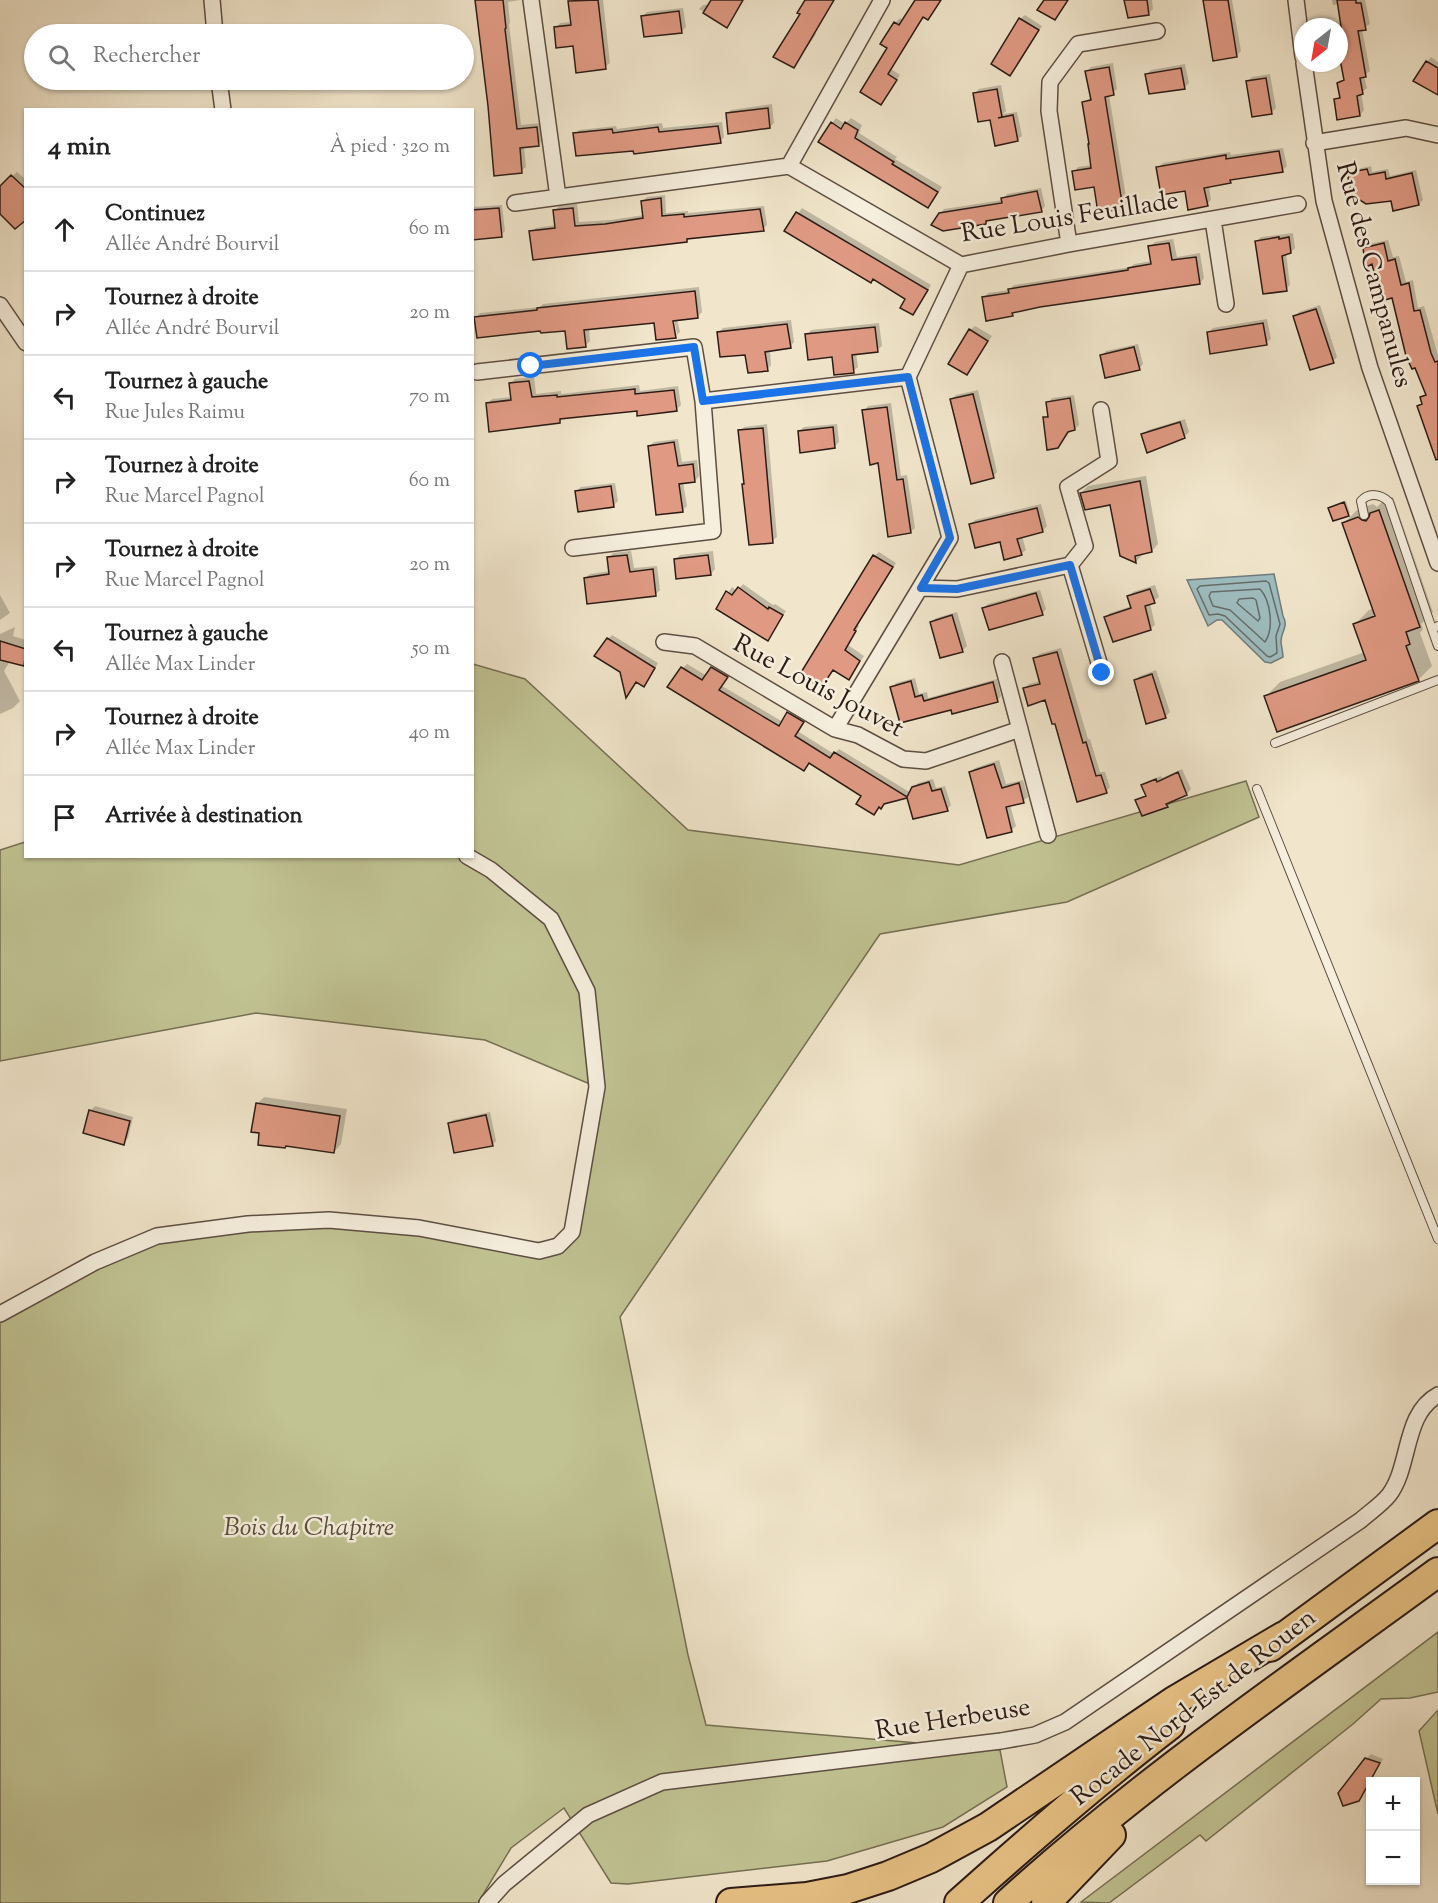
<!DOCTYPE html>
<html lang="fr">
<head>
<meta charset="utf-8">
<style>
	:root { --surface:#fff; --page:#f6f6f6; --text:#222; --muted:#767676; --line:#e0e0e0 }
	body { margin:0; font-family:"Sorts Mill Goudy",serif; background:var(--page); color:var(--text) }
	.controls { position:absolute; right:18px; bottom:18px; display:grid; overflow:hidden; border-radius:0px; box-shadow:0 2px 4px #0004 }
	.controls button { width:54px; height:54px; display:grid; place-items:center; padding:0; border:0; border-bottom:2px solid var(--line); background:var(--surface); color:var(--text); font:30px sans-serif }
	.compass { position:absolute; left:1294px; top:18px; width:54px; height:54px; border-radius:50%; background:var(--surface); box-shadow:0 2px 4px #0004; rotate:211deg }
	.stop { position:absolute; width:18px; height:18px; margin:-14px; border:4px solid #1a73e8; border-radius:50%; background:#fff }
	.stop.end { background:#1a73e8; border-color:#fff; box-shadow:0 2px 6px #0008 }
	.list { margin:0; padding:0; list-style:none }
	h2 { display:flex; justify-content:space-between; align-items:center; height:78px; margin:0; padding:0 24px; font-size:26px }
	h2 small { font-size:20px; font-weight:400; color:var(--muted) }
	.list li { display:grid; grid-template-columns:39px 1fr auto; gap:18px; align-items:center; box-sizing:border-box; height:84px; padding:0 24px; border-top:2px solid var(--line) }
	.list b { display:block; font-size:22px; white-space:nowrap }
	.list p { margin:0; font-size:20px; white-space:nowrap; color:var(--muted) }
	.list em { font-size:20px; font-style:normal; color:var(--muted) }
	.icon { flex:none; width:33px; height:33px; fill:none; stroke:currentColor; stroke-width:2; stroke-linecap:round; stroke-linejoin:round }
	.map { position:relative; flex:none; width:1438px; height:1903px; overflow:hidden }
	.search { position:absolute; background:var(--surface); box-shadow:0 2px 4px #0004; left:24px; top:24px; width:450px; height:66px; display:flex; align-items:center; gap:15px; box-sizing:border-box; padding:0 21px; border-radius:33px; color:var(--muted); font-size:22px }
	.panel { position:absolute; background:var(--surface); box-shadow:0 2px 4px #0004; left:24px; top:108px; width:450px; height:750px; border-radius:0px }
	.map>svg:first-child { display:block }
</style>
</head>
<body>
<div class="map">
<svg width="1438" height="1903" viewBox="0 0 1438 1903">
	<rect width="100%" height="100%" fill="#f1e6cc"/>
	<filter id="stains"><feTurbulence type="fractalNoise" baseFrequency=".00333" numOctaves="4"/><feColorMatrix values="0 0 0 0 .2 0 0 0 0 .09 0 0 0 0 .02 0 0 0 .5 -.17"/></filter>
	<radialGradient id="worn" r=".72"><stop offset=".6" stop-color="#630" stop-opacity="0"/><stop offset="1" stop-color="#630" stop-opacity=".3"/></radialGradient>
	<!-- green -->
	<path fill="#c1c393" stroke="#766f54" stroke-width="1.5" d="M473,664L525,679L688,830L959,865L1246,781L1259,817L1067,902L880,934L620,1317L688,1655L706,1725L1000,1750L1007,1787L943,1827L827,1861L628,1884L611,1883L564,1808L511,1848L478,1903H0V1314L157,1236L329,1220L539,1251L572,1232L597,1087L485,1040L256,1013L0,1061V850L25,842L26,856H472Z
		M1438,1632V1692L1410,1698L1381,1699L1353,1724L1206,1841L1200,1835L1109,1903L1081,1902Z
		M1438,1710V1814L1419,1731Z"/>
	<!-- water -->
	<path fill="#9ebdc0" stroke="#707c7c" stroke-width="1.5" d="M1274,574L1283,616C1289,627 1281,631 1281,641C1281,646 1283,651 1283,657L1271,663L1265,662L1222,620H1217L1208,626L1187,580Z"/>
	<!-- shadow -->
	<path fill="#0003" fill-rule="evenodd" d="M476,0H520L508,2L510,23L509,24L521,125L541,123L543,140L538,144L524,146L526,167L521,171L489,106Z
		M572,0H603L610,63L605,67L556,28L560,23L572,22L570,2Z
		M728,0H744L727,26L699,9L703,5L731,2Z
		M807,0H835L814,33L816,34L794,67L802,14Z
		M916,0H941L928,18L924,16L891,69L900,75L881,103L889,48L883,44L895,23L900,18L904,21Z
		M1126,0H1152L1153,9L1149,13Z
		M1204,0H1232L1241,51L1236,56Z
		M1332,0H1365L1370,24L1362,29L1370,71L1364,76L1367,88L1361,93L1364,110L1360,115L1336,100L1341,95L1339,83L1345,78L1341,54L1346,49L1339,4L1333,5Z
		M683,8L686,27L681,32L642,17L647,12Z
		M1025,15L1042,26L1010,74L1020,19Z
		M1431,57L1438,62V94L1427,62Z
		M1113,63L1117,89L1109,95L1127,203L1123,208L1095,185L1074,172L1078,167L1092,165L1084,102L1092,97L1087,71L1091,67Z
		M1185,64L1189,83L1185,87L1147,74L1151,70Z
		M1270,74L1276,108L1271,113L1248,81L1252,77Z
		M1001,85L1006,111L1003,114L1017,112L1022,136L1017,140L991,118L974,94L979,89Z
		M772,104L774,123L770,127L727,114L731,110Z
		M836,118L845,124L851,118L862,125L859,133L897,157L895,159L942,187L933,202L928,206L832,123Z
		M722,122L724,137L720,142L635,149L575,134L579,130L616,126L617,129L662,123L663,128Z
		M1283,148L1287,166L1283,170L1233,178L1230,182L1209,186L1211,200L1207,204L1158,168L1163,163L1230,152L1231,155Z
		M1371,166L1372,172L1388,169L1390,176L1416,170L1423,200L1419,204L1349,174L1353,170Z
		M17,172L26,180V218L0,211V188Z
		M1041,188L1045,206L1041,211L990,218L986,223L940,214L944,209L1003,200L1007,194Z
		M665,195L666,213L688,211V213L764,206L767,225L763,229L690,237L687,241L531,232L536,228L556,225L555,211L559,206L577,204L579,222L610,220L644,215L643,201L647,197Z
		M502,205L505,231L501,235L472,238V207Z
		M802,208L931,285L917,309L913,313L908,299L874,277L786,230Z
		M1293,233L1295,248L1291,252L1286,253L1290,285L1286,289L1257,241L1261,237Z
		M1173,239L1177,257L1200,253L1204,278L1200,283L1017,310L1012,315L984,298L988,293L1009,290L1014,285L1131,267L1134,264L1152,261L1150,247L1155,242Z
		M1388,240L1393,257L1399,256L1406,282L1413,280L1418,308L1424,306L1438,355V462L1419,406L1423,402L1422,397L1426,392L1393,296L1364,249L1369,244Z
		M699,287L702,312L698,316L677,319L680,332L675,336L655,321L589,328L590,341L586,345L566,329H541L476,318L480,313L540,307L543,304ZM673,313L677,334H674L670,314Z
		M1320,305L1337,357L1333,361L1295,317L1299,312Z
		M1267,319L1271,339L1266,343L1209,332L1213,328Z
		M791,320L794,342L790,347L770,350L771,365L767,370L718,333L723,328Z
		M879,323L882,346L877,350L856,353L858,367L853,371L807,335L811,330Z
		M975,326L992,336L967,373L970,330Z
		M1138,344L1143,364L1139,369L1102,356L1106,351Z
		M534,377L536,394L561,391V394L639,385L640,391L678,386L681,405L677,409L639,414L638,409L564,417L559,422L487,404L492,399L512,397L511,383L515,379Z
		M978,390L997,472L993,477L952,399L956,395Z
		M1074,395L1079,425L1075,429L1069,430L1058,447L1045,418L1049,414L1048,403L1052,398Z
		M891,403L901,476L907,475L915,528L910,532L880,462L864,411L868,406Z
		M1185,419L1189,432L1184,437L1143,435L1148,430Z
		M767,424L777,537L772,541L743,484L745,482L740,431L744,427Z
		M837,424L839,442L834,447L799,431L804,427Z
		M678,439L682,462L697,460L699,476L695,481L683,482L687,506L682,511L649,446L654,442Z
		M1146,476L1158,544L1152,551L1142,553V555L1136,562L1121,555L1111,503L1081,493L1088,486Z
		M615,483L618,501L613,506L576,491L581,487Z
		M1393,497L1433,612L1421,624L1423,629L1420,633L1432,666L1418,680L1266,696L1280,682L1365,652L1355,624L1369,610L1374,608L1344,523L1358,509L1373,504L1377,507L1385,499Z
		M1346,501L1350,513L1348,514L1329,508Z
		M1041,504L1047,526L1043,531L1022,536L1026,550L1021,554L1001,540L971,524L975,520Z
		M631,551L634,568L657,566L660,590L656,594L585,578L590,574L611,571L609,558L613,553Z
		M713,551L715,569L711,574L676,559L680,555Z
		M879,552L896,563L857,625L859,626L848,645L864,656L849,678L834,668L874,556Z
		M743,584L773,605L775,604L786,611L767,639L718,608L732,587L737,591Z
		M1155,585L1159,597L1150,603L1155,625L1150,629L1106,617L1110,613L1132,606L1129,597L1133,592Z
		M1040,590L1046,609L1042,614L984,608L988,604Z
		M0,595L10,613L0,620Z
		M957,612L967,646L962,651L931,622L936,618Z
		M15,627L13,636L26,640V662L23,664L10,661L4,671L20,701L13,708L0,714V634Z
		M612,635L658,663L648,681L622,671L608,639Z
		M1061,648L1088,739H1090L1100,772H1105L1110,787L1106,792L1056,722L1046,699L1024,689L1029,684L1041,681L1035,659L1039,654Z
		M687,664L707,676L716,664L731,672L722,686L783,722L793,709L807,717L799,732L834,754L839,749L911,793L918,783L933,779L936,788L945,786L951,805L947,810L908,796L885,803L874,813L863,796L810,762L804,769L683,668Z
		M1156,670L1170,712L1166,716L1147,722L1135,680L1140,676Z
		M915,678L919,694L927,692L928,698L997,679L1001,696L997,701L952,708L901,721L892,688L896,683Z
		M999,760L1006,784L1023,780L1028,797L1023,801L1010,805L1016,826L1012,830L970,772L975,768Z
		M1182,769L1191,789L1187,794L1167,806L1137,801L1147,794L1143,786L1148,781L1161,776L1162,778Z
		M264,1097L347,1109L341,1144L334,1152L257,1104Z
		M95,1106L133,1117L128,1138L123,1143L90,1111Z
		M490,1112L496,1141L492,1145L450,1123L453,1120Z
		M1371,1754L1383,1759L1363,1794L1358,1799L1366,1759Z"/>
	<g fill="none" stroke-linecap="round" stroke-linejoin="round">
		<!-- shore -->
		<path stroke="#656c6a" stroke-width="1.5" d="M1266,581L1269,583L1280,624L1276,636L1277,653L1270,657L1267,656L1225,616L1218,614L1209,615L1197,589L1200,586Z
			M1260,589C1271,601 1274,629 1265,642L1230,610L1213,606L1209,596L1211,592Z
			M1253,598L1256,600L1260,618L1258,621L1237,603L1239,599Z"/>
	</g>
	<!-- building -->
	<path fill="#e09a84" stroke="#2c1b15" stroke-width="1.5" d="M475,0H503L506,28L505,29L517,129L537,127L539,146L520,148L522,173L494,176L488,106Z
		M598,0L606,69L576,73L573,46L556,48L554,27L571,25L568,1Z
		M711,0H743L727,28L703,13Z
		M805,0H834L794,68L773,57L800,14L797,13Z
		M915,0H941L928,20L923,17L888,74L897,80L881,105L860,92L887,48L880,44L894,22L899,25Z
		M1044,0H1068L1055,20L1037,10Z
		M1124,0H1147L1149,15L1128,18Z
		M1203,0H1228L1237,57L1213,61Z
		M1337,0H1356V3H1361L1366,30L1358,31L1366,77L1360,78L1363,94L1357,96L1360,116L1337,120L1334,99L1340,98L1337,83L1344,80L1339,54L1345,53Z
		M679,11L682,33L644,37L641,16Z
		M1019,18L1039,30L1010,76L991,64Z
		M1426,61L1438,68V95L1413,81Z
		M1109,67L1114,95L1105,97L1123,209L1098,213L1094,187L1075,190L1072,171L1091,168L1088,144H1089L1082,102L1091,100L1085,71Z
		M1181,68L1185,89L1149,94L1145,74Z
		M1266,78L1272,114L1252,117L1246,81Z
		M997,89L1002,117L998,118L1013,115L1018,141L995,146L990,120L978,122L973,93Z
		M768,108L770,128L728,134L726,113Z
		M831,122L841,129L845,122L858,130L855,138L894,162L892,164L938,192L928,208L818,142Z
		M718,126L721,143L634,154L633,151L576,156L573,133L612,129L613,133L658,127L659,132Z
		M1279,151L1283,172L1230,180L1231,183L1204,188L1208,206L1188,210L1185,191L1161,195L1156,167L1226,155V159Z
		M1367,169L1369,175L1385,172L1386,179L1412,173L1419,205L1393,211L1391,201L1366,204L1352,195L1347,173Z
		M11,175L26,189V220L15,229L0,214V186Z
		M1037,191L1042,212L986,221V224L943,231L931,225L939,213L1002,203L1001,198Z
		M661,198L662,216L684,214V217L760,209L764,231L687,239V242L533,260L529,231L555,228L553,210L573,208L575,226L605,224L643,218L641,201Z
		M499,208L502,237L472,240V210Z
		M796,212L928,290L913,315L900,308L905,299L873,279L871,283L784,231Z
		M1279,237V239L1289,237L1291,253L1282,256L1287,291L1263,294L1255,241Z
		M1169,243L1172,260L1196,257L1200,284L1040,307L1012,313L1013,316L986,321L982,297L1009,293L1008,289L1128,270V268L1151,264L1148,246Z
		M1384,243L1388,261L1395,259L1401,285L1409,283L1414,311L1420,310L1431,353L1435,362L1438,361V459L1436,460L1417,406L1422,404L1420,397L1426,395L1415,368L1412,369L1406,356L1392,298L1381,301L1372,264L1366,267L1363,248Z
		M695,291L698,318L673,321L676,338L656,340L654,323L584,330L586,347L567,349L565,331L541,333L540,331L477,338L474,317L537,310V308Z
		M1316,309L1334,363L1310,370L1293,316Z
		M1263,323L1267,345L1210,354L1207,332Z
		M787,324L791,348L765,352L768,371L748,373L745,355L720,357L717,332Z
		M875,327L878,352L852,355L854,373L834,375L832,357L808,360L805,334Z
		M969,329L988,341L967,375L948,364Z
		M1134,347L1140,370L1105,378L1100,355Z
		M529,381L532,397L557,395V397L635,389V394L674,390L677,411L637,416V411L560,419V423L489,432L486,403L511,400L509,383Z
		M973,394L994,478L971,484L950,399Z
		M1070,398L1075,430L1068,432L1058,448L1047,450L1043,417H1048L1046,402Z
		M887,407L897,480L903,479L911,533L888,537L878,463L870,465L862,410Z
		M1180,422L1185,438L1147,453L1141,434Z
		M833,427L835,448L800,453L798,431Z
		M763,428L773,543L749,545L742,484H744L738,430Z
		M674,442L678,466L693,464L695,482L679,484L683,512L656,515L648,446Z
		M1140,481L1152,552L1135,556L1136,563L1120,556L1110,505L1085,510L1080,493Z
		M611,486L614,507L578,512L575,491Z
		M1344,502L1349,516L1333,521L1328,508Z
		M1037,508L1043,532L1017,539L1022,555L1004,560L1000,542L975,548L969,524Z
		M1379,510L1420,627L1406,632L1410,644L1406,646L1419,681L1277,732L1264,696L1366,660L1353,624L1375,616L1342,523L1358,517L1362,520L1366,521L1369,517L1370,513Z
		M627,555L630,572L653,569L656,596L587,604L584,578L609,574L607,557Z
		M708,555L711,575L676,579L674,559Z
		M873,555L893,567L854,630L856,631L845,650L860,661L849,680L833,670L821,688L800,674Z
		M738,587L768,609L769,607L783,615L768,641L716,609L726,591L732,595Z
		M1150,589L1155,603L1145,606L1151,630L1113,642L1104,617L1131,608L1127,596Z
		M1036,593L1043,615L989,630L982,608Z
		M952,615L963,652L940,658L930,622Z
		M607,638L655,668L644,687L636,682L626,698L620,672L594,656Z
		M0,641L26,649L24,666L0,660Z
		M1057,652L1083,743L1086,742L1096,776L1101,775L1107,793L1077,802L1055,724H1052L1045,700L1028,706L1023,688L1040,684L1033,658Z
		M681,667L702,680L711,667L728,677L719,690L779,726L787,712L804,722L795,736L830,758L834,752L907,797L912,787L929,782L932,791L941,789L948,811L913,819L907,798L884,804L881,809L879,807L874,815L856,804L861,796L809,763L804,771L667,687Z
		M1152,674L1166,718L1146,724L1134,680Z
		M911,681L915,697L922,695L924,701L993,682L998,702L952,714L951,710L900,723L890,687Z
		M994,764L1002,788L1019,783L1024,803L1006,807L1012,832L987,838L969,772Z
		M1178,772L1187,795L1166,804L1168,807L1142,816L1135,800L1146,796L1141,785L1156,779L1157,782Z
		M256,1103L340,1116L334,1153L286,1146L285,1148L258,1145L259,1133L251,1132Z
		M89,1110L130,1121L124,1145L83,1133Z
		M486,1115L493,1146L454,1153L448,1123Z
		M1365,1758L1380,1763L1359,1801L1343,1806L1338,1793Z"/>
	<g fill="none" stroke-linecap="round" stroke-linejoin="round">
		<defs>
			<path id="lane" d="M1364,515L1361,501C1369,492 1381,494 1389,502L1432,629
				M1438,626L1432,629L1438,646
				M1275,743L1438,680
				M1257,789L1438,1239"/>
			<path id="street" d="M212,0L215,34
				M531,0L558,197
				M1296,0L1303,57
				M1304,63L1324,201L1370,368L1438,563
				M219,80L223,110
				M1314,143L1406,128L1438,135
				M789,166L882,0
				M515,203L789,166L961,265L1069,244L1298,204
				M1213,220L1226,304
				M1069,244L1049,111L1050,82L1078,44L1157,31
				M0,305L26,343
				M477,372L694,347L703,401
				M1101,410L1109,461L1068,487L1085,546L1070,565L1102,673
				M573,548L713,531L703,401L908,377
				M921,588L957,589L1070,565
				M664,642L695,646L835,729L858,735L903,759L926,761L1020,729
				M1002,662L1048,835
				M835,729L950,538L908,377L961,265
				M0,1314L95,1262L157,1236L248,1224L329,1220L419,1228L539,1251L558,1246L572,1232L597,1087L587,991L551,919L491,870L467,856
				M487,1903L504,1884L588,1815L662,1782L1001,1741L1035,1735L1065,1722L1361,1520C1370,1512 1382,1504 1389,1495C1411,1466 1403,1414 1438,1395"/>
			<path id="highway" d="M1270,1647L1438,1524
				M731,1903L807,1897L848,1889L888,1876L931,1858L988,1827L1174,1701L1284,1636
				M959,1903C1028,1841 1097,1781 1170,1725
				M1008,1903C1141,1782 1292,1679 1438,1572
				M1046,1903L1111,1835"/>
		</defs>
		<!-- lane casing -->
		<use href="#lane" stroke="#5d4e43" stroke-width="10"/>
		<!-- street casing -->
		<use href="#street" stroke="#5d4e43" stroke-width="18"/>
		<!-- highway casing -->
		<use href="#highway" stroke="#2c1b15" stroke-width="32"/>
		<!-- lane -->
		<use href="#lane" stroke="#f6efde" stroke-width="8"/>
		<!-- street -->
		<use href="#street" stroke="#f6efde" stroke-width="15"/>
		<!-- highway -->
		<use href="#highway" stroke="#e8c386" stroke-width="28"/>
	</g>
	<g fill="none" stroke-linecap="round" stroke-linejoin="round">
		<!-- route -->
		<path stroke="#1a73e8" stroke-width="8" d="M531,366L694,347L703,401L908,377L950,538L921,588L957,589L1070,565L1102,673"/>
	</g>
	<g text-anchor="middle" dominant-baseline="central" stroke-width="5" stroke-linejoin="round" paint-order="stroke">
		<!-- street labels -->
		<g font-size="26" fill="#2c1b15" stroke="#f6efde">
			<text transform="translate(1070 218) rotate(-9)">Rue Louis Feuillade</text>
			<text transform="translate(1373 275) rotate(75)">Rue des Campanules</text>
			<text transform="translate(818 687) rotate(28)">Rue Louis Jouvet</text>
			<text transform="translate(1194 1708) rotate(-38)">Rocade Nord-Est de Rouen</text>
			<text transform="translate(953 1720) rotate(-9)">Rue Herbeuse</text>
		</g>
		<!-- park labels -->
		<g font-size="26" font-style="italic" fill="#594d3b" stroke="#f6efde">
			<text x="309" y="1528">Bois du Chapitre</text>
		</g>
	</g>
	<rect width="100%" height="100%" filter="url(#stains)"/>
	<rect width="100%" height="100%" fill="url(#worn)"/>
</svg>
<div class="controls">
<button>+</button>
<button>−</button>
</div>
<svg class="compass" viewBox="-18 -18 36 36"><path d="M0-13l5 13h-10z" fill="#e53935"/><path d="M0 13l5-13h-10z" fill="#767676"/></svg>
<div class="stop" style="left:531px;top:366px"></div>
<div class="stop end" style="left:1102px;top:673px"></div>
<div class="search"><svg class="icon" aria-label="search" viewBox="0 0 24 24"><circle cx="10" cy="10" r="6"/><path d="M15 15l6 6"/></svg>Rechercher</div>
<section class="panel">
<h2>4 min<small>À pied · 320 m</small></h2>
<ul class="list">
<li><svg class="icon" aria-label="ahead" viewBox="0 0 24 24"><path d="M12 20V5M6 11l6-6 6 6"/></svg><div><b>Continuez</b><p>Allée André Bourvil</p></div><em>60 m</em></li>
<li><svg class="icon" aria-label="right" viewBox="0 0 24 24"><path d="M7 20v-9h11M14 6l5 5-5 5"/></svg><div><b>Tournez à droite</b><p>Allée André Bourvil</p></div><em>20 m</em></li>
<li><svg class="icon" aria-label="left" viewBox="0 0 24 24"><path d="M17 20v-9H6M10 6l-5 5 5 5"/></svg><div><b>Tournez à gauche</b><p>Rue Jules Raimu</p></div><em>70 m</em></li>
<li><svg class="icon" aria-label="right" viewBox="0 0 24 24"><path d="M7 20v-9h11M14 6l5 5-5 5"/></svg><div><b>Tournez à droite</b><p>Rue Marcel Pagnol</p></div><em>60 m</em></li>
<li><svg class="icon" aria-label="right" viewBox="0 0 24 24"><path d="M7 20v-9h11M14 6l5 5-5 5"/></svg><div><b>Tournez à droite</b><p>Rue Marcel Pagnol</p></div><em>20 m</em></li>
<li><svg class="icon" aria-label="left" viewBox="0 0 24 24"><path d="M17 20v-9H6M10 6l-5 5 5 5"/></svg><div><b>Tournez à gauche</b><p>Allée Max Linder</p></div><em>50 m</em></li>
<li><svg class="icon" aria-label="right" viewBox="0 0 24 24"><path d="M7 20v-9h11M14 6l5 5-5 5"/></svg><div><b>Tournez à droite</b><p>Allée Max Linder</p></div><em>40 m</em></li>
<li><svg class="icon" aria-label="arrive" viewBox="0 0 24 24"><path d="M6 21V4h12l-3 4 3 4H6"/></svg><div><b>Arrivée à destination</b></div></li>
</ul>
</section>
</div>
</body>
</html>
